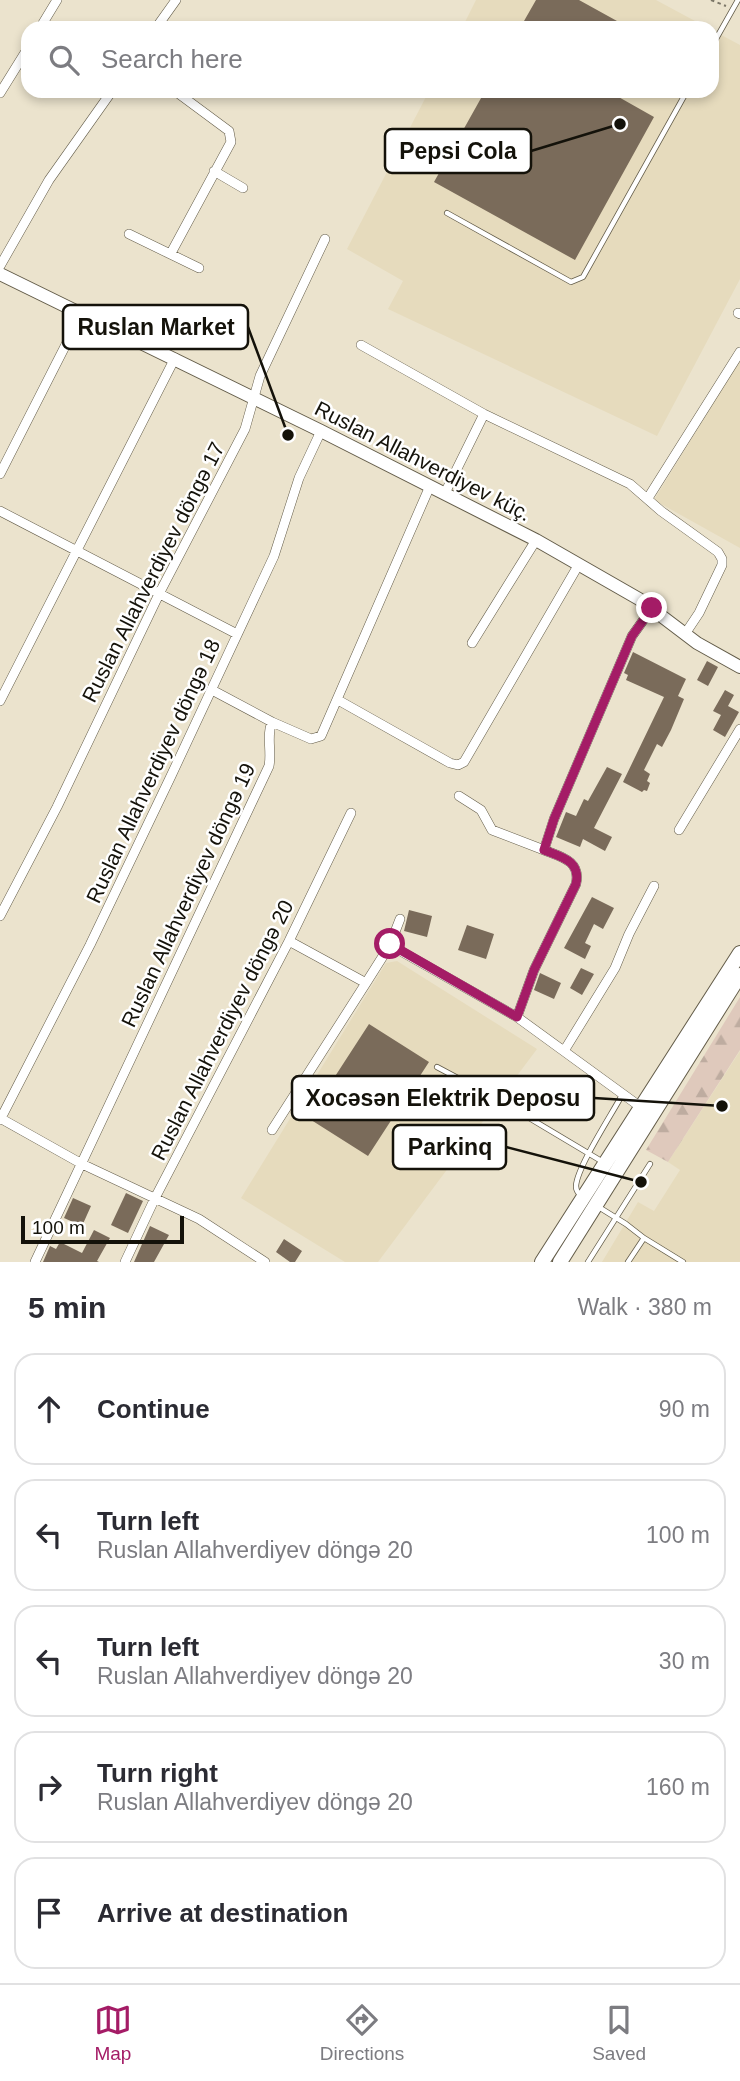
<!DOCTYPE html>
<html lang="en">
<head>
<meta charset="utf-8">
<style>
	:root { --surface:#fff; --page:#f2f2f3; --text:#2b2b33; --muted:#7c7c81; --line:#e1e1e2; --accent:#a41c66 }
	body { margin:0; font-family:Helvetica,sans-serif; background:var(--page); color:var(--text) }
	.scale { position:absolute; left:21px; bottom:18px; width:163px; box-sizing:border-box; padding-left:7px; border:4px solid #14120a; border-top:0; font-size:19px; line-height:24px; white-space:nowrap; color:#14120a; -webkit-text-stroke:5px #fff; paint-order:stroke }
	.stop { position:absolute; width:21px; height:21px; margin:-16px; border:5px solid #a41c66; border-radius:50%; background:#fff }
	.stop.end { background:#a41c66; border-color:#fff; box-shadow:0 2px 7px #0008 }
	.list { margin:0; padding:0; list-style:none }
	h2 { display:flex; justify-content:space-between; align-items:center; height:91px; margin:0; padding:0 28px; font-size:30px }
	h2 small { font-size:23px; font-weight:400; color:var(--muted) }
	.list li { display:grid; grid-template-columns:46px 1fr auto; gap:21px; align-items:center; box-sizing:border-box; height:112px; margin:0 14px 14px; padding:0 14px; border:2px solid var(--line); border-radius:21px }
	.list b { display:block; font-size:26px; white-space:nowrap }
	.list p { margin:0; font-size:23px; white-space:nowrap; color:var(--muted) }
	.list em { font-size:23px; font-style:normal; color:var(--muted) }
	.icon { flex:none; width:38px; height:38px; fill:none; stroke:currentColor; stroke-width:2; stroke-linecap:round; stroke-linejoin:round }
	.map { position:relative; flex:none; width:740px; height:1262px; overflow:hidden }
	.search { position:absolute; background:var(--surface); box-shadow:0 4px 10px #0003; left:21px; right:21px; top:21px; height:77px; display:flex; align-items:center; gap:18px; box-sizing:border-box; padding:0 24px; border-radius:21px; color:var(--muted); font-size:26px }
	.sheet { height:721px; background:var(--surface) }
	nav { display:flex; justify-content:space-around; align-items:center; box-sizing:border-box; height:98px; border-top:2px solid var(--line); background:var(--surface); font-size:19px; color:var(--muted) }
	nav a { display:grid; justify-items:center; gap:4px }
	nav .on { color:var(--accent) }
	.map>svg:first-child { display:block }
</style>
</head>
<body>
<div class="map">
<svg width="740" height="1262" viewBox="0 0 740 1262">
	<defs>
		<pattern id="forest-firs" width="22" height="20" patternUnits="userSpaceOnUse" patternTransform="scale(1.75)"><rect width="22" height="20" fill="#dfc9bc"/><path d="M5 1l3.5 6h-7zM16 11l3.5 6h-7z" fill="#beaca0"/></pattern>
	</defs>
	<rect width="100%" height="100%" fill="#ebe3cd"/>
	<!-- built -->
	<path fill="#e6dbbd" d="M476,0H656L708,28H462Z
		M712,30L740,45V279L657,436L388,309L403,281L347,249L429,91H712Z
		M740,360V548L654,500Z
		M397,961L537,1049L378,1262H345L241,1198L386,963Z
		M740,1051V1262H602L638,1202L654,1211L680,1170L668,1162Z"/>
	<!-- forest -->
	<path fill="url(#forest-firs)" d="M740,997V1050L668,1162L646,1150Z"/>
	<!-- building -->
	<path fill="#7a6b5a" d="M536,0H579L617,21L614,28H520Z
		M485,91H608L654,117L575,260L434,182Z
		M633,652L686,679L678,696L684,699L671,730L662,747L657,744L644,770L650,774L647,781L650,783L647,791L644,790L642,792L623,782L664,697L626,680L628,675L624,673Z
		M707,661L718,667L708,686L697,680Z
		M725,690L734,695L728,706L739,712L725,737L713,730L721,715L713,711Z
		M607,767L622,774L594,828L612,837L605,851L583,839L580,847L556,837L566,812L576,816L584,799L588,801Z
		M592,897L614,908L603,929L594,924L585,943L591,946L585,959L564,948Z
		M409,910L432,916L427,937L404,931Z
		M467,925L494,934L486,959L458,950Z
		M581,968L594,974L582,995L570,988Z
		M540,973L561,983L554,999L534,990Z
		M369,1024L429,1062L368,1156L308,1118Z
		M126,1193L143,1201L128,1233L111,1225Z
		M73,1198L91,1206L82,1226L64,1218Z
		M150,1226L169,1235L154,1262H134Z
		M94,1230L110,1238L97,1261L99,1262H43L50,1246L56,1249L60,1242L82,1253Z
		M284,1239L302,1251L295,1262H290L276,1252Z"/>
	<g fill="none" stroke-linecap="round" stroke-linejoin="round">
		<defs>
			<path id="service" d="M712,46L738,0
				M447,213L571,282L583,277L687,91
				M437,1067L499,1100L603,1162
				M581,1196C578,1192 576,1192 576,1186C577,1167 612,1114 622,1095
				M597,1206L626,1224L644,1238L628,1262
				M644,1238L683,1262
				M588,1262L650,1164"/>
			<path id="minor" d="M40,28L57,0
				M156,28L176,0
				M0,93L28,48
				M214,171L243,188
				M129,234L199,268
				M171,253L231,142L229,131L175,91
				M0,266L49,180L112,91
				M738,313L740,314
				M361,345L484,414L630,484L661,511L718,552L722,559V565L699,613L685,634
				M0,474L82,313
				M445,493L484,414
				M648,498L740,352
				M0,511L237,634
				M472,643L536,540
				M212,690L272,722
				M338,700L450,763L458,765L464,762L579,564
				M0,701L175,358
				M459,796L481,810L492,830L544,850
				M679,830L740,729
				M0,916L57,807L160,592L245,429L260,376L325,239
				M289,941L366,983L390,945L517,1017
				M390,945L400,919
				M564,1051L615,968L629,934L654,886
				M642,1108L517,1017L534,970L576,884C581,861 562,857 544,850L554,819L632,636L652,608
				M0,1118L82,1164L199,1219L265,1262
				M0,1120L90,945L171,776L274,556L299,478L321,431
				M272,1130L366,983
				M35,1262L269,766C272,751 266,736 272,722L311,739L321,736L430,486
				M125,1262L155,1198L289,941L351,813"/>
			<path id="tertiary" d="M0,274L321,431L536,540L639,599L697,643L740,667"/>
			<path id="primary" d="M542,1262L740,953
				M560,1262L740,975"/>
		</defs>
		<!-- service casing -->
		<use href="#service" stroke="#635c49" stroke-width="6"/>
		<!-- minor casing -->
		<use href="#minor" stroke="#635c49" stroke-width="10"/>
		<!-- tertiary casing -->
		<use href="#tertiary" stroke="#635c49" stroke-width="14"/>
		<!-- primary casing -->
		<use href="#primary" stroke="#635c49" stroke-width="16"/>
		<!-- path -->
		<path stroke="#7c7768" stroke-width="2" stroke-dasharray="3.5 3.5" stroke-linecap="butt" d="M711,0L726,6"/>
		<!-- service -->
		<use href="#service" stroke="#fff" stroke-width="4.5"/>
		<!-- minor -->
		<use href="#minor" stroke="#fff" stroke-width="9"/>
		<!-- tertiary -->
		<use href="#tertiary" stroke="#fff" stroke-width="12"/>
		<!-- primary -->
		<use href="#primary" stroke="#fff" stroke-width="14"/>
	</g>
	<g fill="none" stroke-linecap="round" stroke-linejoin="round">
		<!-- route -->
		<path stroke="#a41c66" stroke-width="9" d="M390,944L517,1017L534,970L576,884C581,861 562,857 544,850L554,819L632,636L652,608"/>
	</g>
	<g text-anchor="middle" dominant-baseline="central" stroke-width="5" stroke-linejoin="round" paint-order="stroke">
		<!-- street labels -->
		<g font-size="21" fill="#14120a" stroke="#fff">
			<text transform="translate(423 461) rotate(27)">Ruslan Allahverdiyev küç.</text>
			<text transform="translate(153 572) rotate(-63)">Ruslan Allahverdiyev döngə 17</text>
			<text transform="translate(153 771) rotate(-65)">Ruslan Allahverdiyev döngə 18</text>
			<text transform="translate(188 895) rotate(-65)">Ruslan Allahverdiyev döngə 19</text>
			<text transform="translate(222 1030) rotate(-63)">Ruslan Allahverdiyev döngə 20</text>
		</g>
	</g>
	<!-- callouts -->
	<path fill="none" stroke="#14120a" stroke-width="2.5" d="M620 124L531 151M288 435L248 327M722 1106L594 1098M641 1182L506 1147"/>
	<g fill="#14120a" stroke="#fff" stroke-width="2.5">
		<circle cx="620" cy="124" r="7"/>
		<circle cx="288" cy="435" r="7"/>
		<circle cx="722" cy="1106" r="7"/>
		<circle cx="641" cy="1182" r="7"/>
	</g>
	<g fill="#fff" stroke="#14120a" stroke-width="2.5">
		<rect x="385" y="129" width="146" height="44" rx="7"/>
		<rect x="63" y="305" width="185" height="44" rx="7"/>
		<rect x="292" y="1076" width="302" height="44" rx="7"/>
		<rect x="393" y="1125" width="113" height="44" rx="7"/>
	</g>
	<g font-size="23" text-anchor="middle" font-weight="bold" fill="#14120a">
		<text x="458" y="159">Pepsi Cola</text>
		<text x="156" y="335">Ruslan Market</text>
		<text x="443" y="1106">Xocəsən Elektrik Deposu</text>
		<text x="450" y="1155">Parkinq</text>
	</g>
</svg>
<div class="scale">100 m</div>
<div class="stop" style="left:390px;top:944px"></div>
<div class="stop end" style="left:652px;top:608px"></div>
<div class="search"><svg class="icon" aria-label="search" viewBox="0 0 24 24"><circle cx="10" cy="10" r="6"/><path d="M15 15l6 6"/></svg>Search here</div>
</div>
<section class="sheet">
<h2>5 min<small>Walk · 380 m</small></h2>
<ul class="list">
<li><svg class="icon" aria-label="ahead" viewBox="0 0 24 24"><path d="M12 20V5M6 11l6-6 6 6"/></svg><div><b>Continue</b></div><em>90 m</em></li>
<li><svg class="icon" aria-label="left" viewBox="0 0 24 24"><path d="M17 20v-9H6M10 6l-5 5 5 5"/></svg><div><b>Turn left</b><p>Ruslan Allahverdiyev döngə 20</p></div><em>100 m</em></li>
<li><svg class="icon" aria-label="left" viewBox="0 0 24 24"><path d="M17 20v-9H6M10 6l-5 5 5 5"/></svg><div><b>Turn left</b><p>Ruslan Allahverdiyev döngə 20</p></div><em>30 m</em></li>
<li><svg class="icon" aria-label="right" viewBox="0 0 24 24"><path d="M7 20v-9h11M14 6l5 5-5 5"/></svg><div><b>Turn right</b><p>Ruslan Allahverdiyev döngə 20</p></div><em>160 m</em></li>
<li><svg class="icon" aria-label="arrive" viewBox="0 0 24 24"><path d="M6 21V4h12l-3 4 3 4H6"/></svg><div><b>Arrive at destination</b></div></li>
</ul>
</section>
<nav>
<a class="on"><svg class="icon" aria-label="map" viewBox="0 0 24 24"><path d="M3 6l6-2 6 2 6-2v14l-6 2-6-2-6 2zM9 4v14M15 6v14"/></svg>Map</a>
<a><svg class="icon" aria-label="directions" viewBox="0 0 24 24"><path d="M12 3l9 9-9 9-9-9zM9 14v-3h6M13 9l2 2-2 2"/></svg>Directions</a>
<a><svg class="icon" aria-label="saved" viewBox="0 0 24 24"><path d="M7 4h10v16l-5-4-5 4z"/></svg>Saved</a>
</nav>
</body>
</html>
